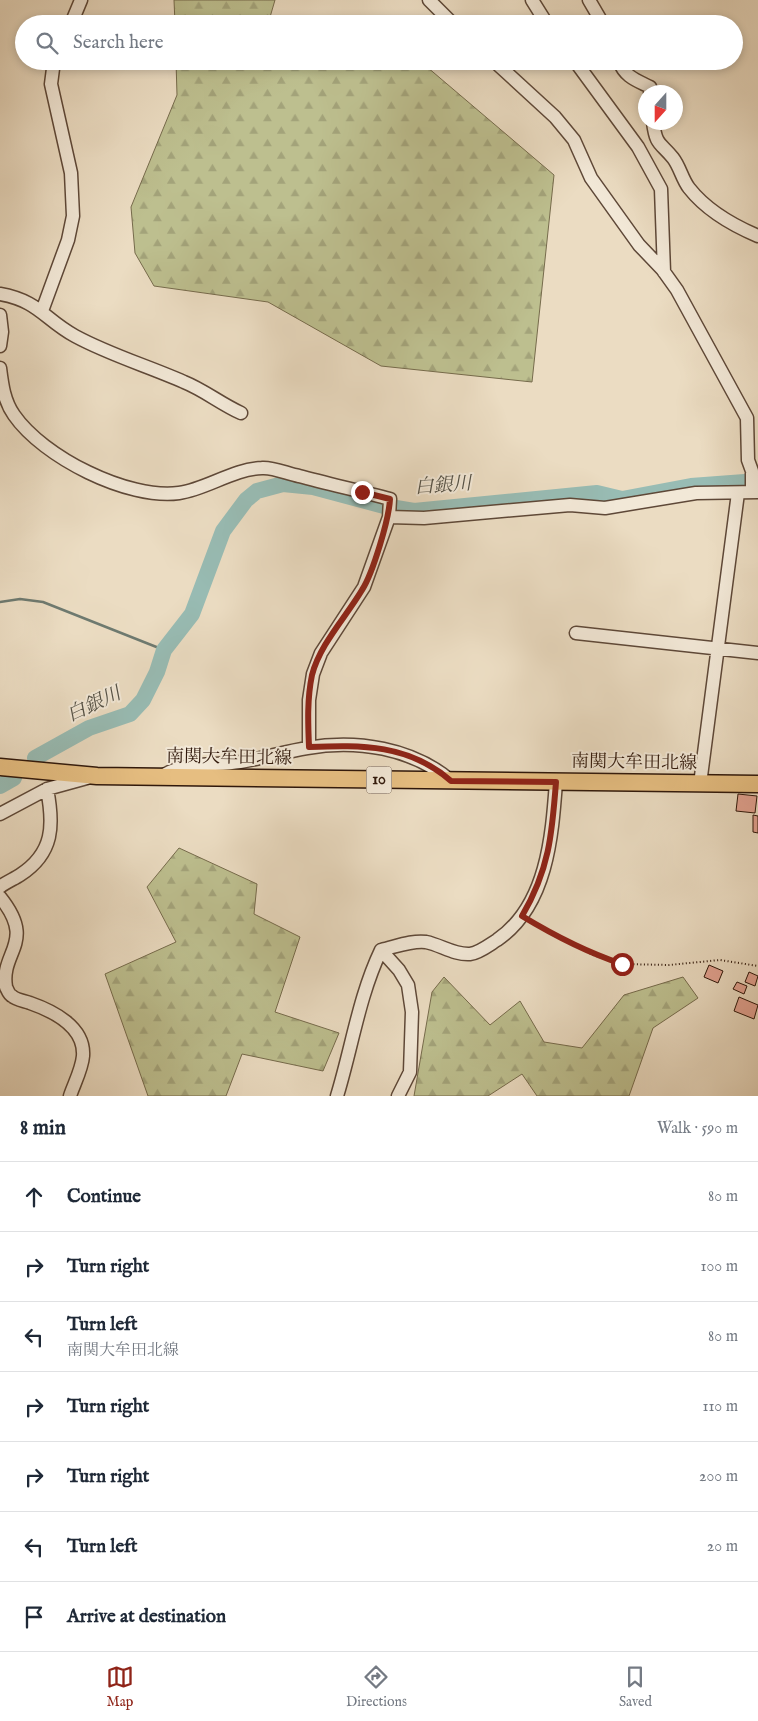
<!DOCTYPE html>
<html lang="en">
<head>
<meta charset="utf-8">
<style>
	:root { --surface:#fff; --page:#f2f2f3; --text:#1f2937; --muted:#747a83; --line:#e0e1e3; --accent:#8f2418 }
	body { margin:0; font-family:"IM FELL English","Noto Serif JP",serif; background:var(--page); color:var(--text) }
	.compass { position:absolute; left:638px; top:85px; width:45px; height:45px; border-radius:50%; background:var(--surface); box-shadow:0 2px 8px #0003; rotate:201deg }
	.stop { position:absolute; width:15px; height:15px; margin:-11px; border:4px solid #8f2418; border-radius:50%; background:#fff }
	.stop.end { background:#8f2418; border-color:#fff; box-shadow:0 1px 5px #0008 }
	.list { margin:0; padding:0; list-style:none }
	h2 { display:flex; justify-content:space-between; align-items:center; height:65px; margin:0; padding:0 20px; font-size:21px }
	h2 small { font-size:16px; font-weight:400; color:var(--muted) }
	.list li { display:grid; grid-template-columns:32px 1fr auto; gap:15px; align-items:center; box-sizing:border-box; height:70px; padding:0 20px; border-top:1px solid var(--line) }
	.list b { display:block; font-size:19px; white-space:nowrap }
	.list p { margin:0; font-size:16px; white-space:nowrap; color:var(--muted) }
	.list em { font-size:16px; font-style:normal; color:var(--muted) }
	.icon { flex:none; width:28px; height:28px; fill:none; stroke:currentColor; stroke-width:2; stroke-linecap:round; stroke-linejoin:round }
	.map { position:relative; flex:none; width:758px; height:1096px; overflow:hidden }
	.search { position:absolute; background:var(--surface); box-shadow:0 2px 8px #0003; left:15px; right:15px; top:15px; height:55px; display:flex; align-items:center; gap:12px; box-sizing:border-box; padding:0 18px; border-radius:28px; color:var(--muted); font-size:19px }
	.sheet { height:555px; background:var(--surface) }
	nav { display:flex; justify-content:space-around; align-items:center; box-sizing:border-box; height:70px; border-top:1px solid var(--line); background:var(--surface); font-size:14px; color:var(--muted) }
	nav a { display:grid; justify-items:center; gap:2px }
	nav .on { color:var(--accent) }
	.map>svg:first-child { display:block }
</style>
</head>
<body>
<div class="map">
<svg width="758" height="1096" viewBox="0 0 758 1096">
	<defs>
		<pattern id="forest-firs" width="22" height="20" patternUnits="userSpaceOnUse" patternTransform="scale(1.25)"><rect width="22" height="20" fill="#bdbf8f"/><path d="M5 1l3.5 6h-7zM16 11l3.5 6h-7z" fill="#a3a37a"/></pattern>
	</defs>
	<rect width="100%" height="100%" fill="#ebdcc2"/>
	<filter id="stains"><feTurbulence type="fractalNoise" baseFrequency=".004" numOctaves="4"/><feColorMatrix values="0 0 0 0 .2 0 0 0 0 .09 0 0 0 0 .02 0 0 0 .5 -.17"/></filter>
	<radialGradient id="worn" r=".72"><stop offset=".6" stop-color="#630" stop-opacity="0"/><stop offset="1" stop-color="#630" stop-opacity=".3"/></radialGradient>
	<!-- forest -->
	<path fill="url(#forest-firs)" stroke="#766b4c" d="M174,0H275L268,24H175Z
		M176,61H420L554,175L532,382L381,366L268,302L154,286L135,253L131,207L177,95Z
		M179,848L257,884L254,914L300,937L275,1012L339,1033L323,1071L242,1054L226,1096H148L105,974L176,942L147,887Z
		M444,977L490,1025L520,1001L544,1042L582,1048L624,995L683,977L698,998L653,1028L629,1096H537L522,1074L488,1096H414L432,992Z"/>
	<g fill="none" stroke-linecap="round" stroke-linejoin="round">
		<!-- stream -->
		<path stroke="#6e7a70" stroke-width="2.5" d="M0,602L20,599L43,602L164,650"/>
		<!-- river -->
		<path stroke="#98bcb4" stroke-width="16" d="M35,758L89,728L130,714L143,700L157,672L164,650L192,614L223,531L246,500L257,491L283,484L313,487L384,506L414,511L597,493L622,499L691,486L758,481
			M0,786L14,778"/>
	</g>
	<!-- building -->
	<path fill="#e3a392" stroke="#2f170a" d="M738,794L757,796L755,813L736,811Z
		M753,815L758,816V833L753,832Z
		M709,965L723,971L718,983L704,977Z
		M749,972L758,976L755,986L745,982Z
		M737,982L747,986L744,994L733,989Z
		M739,997L758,1005L754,1019L734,1011Z"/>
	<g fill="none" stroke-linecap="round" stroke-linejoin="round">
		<defs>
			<path id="minor" d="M429,0L453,24
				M532,0L547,24
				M589,0L603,24
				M71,24L81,0
				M494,61L555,117L574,140L591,178L639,245L662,269L677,290L747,418L748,460L752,471V491
				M575,61L638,147L661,189L664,272
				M619,61C625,77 636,80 650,87V92
				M653,122C656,146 660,142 673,158C680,167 682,179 689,188C707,211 732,225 758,236
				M0,294C39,301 44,319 75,336C110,355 148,366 184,382C204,390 221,404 241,413
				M42,311L68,240L73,216L71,173L51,84L54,61
				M0,315L2,332L0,346
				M0,368C2,384 4,401 14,415C43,457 128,500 179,493C207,489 233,469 262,468C273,467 288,474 299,476C329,484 360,491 390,499L389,517L424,518L570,505L605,508L696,493L758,492
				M576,633L758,653
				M309,747V700L313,674L321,653L364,587L389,517
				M162,776C186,761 213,766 240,762C263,758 285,752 307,748C356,739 413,748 451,781
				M700,784L738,493
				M0,814L47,789L87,778
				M0,887C6,882 14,879 20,875C54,853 54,825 47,789
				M0,897C37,943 0,951 6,987C7,989 9,995 12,996C16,1000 25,1001 30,1003C53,1011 85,1027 83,1056C82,1069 74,1084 70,1096
				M381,950C395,947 412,940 426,942C441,945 454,955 470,954C479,953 489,945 497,940C547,906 552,837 556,782
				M381,950L399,970L408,985L412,1012L410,1072L398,1096
				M337,1096C352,1047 359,996 381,950"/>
			<path id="major" d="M0,767L97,776L758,784"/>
		</defs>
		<!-- minor casing -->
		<use href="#minor" stroke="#5e4838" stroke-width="15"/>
		<!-- major casing -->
		<use href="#major" stroke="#2f170a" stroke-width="19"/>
		<!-- path -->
		<path stroke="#2f170a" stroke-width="2" stroke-dasharray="1 2.5" stroke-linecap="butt" d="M531,922L593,955L622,964L669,965L720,960L758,966"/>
		<!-- minor -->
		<use href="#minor" stroke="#f2e8d7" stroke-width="12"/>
		<!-- major -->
		<use href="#major" stroke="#e6be81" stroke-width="16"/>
	</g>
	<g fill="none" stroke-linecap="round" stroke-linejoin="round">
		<!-- route -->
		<path stroke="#8f2418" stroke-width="6" d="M362,492L390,499C389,519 373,573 362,590C346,617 320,644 312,675C307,699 308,723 309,747C362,745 409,744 451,781L556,782C552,835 549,870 522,916C555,936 586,952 622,964"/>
	</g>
	<g text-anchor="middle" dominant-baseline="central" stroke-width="4" stroke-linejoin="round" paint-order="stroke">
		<!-- shield labels -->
		<rect fill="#f2e8d7" stroke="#6a5648" stroke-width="1" x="366.5" y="766.5" width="25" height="27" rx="4"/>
		<g font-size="16" font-weight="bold" fill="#2f170a">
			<text x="379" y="780">10</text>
		</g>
		<!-- street labels -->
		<g font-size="18" fill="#2f170a" stroke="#f2e8d7">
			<text transform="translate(229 758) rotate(1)">南関大牟田北線</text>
			<text transform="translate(634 763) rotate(1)">南関大牟田北線</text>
		</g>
		<!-- water labels -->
		<g font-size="19" font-style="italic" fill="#545146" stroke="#f2e8d7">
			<text transform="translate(443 486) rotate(-4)">白銀川</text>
			<text transform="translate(94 705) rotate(-25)">白銀川</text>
		</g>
	</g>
	<rect width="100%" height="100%" filter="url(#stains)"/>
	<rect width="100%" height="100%" fill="url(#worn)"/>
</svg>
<svg class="compass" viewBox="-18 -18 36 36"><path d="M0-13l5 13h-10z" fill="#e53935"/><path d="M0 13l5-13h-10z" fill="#747a83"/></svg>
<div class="stop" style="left:622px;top:964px"></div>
<div class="stop end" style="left:362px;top:492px"></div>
<div class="search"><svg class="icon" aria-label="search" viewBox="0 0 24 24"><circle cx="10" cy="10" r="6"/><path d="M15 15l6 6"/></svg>Search here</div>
</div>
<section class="sheet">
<h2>8 min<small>Walk · 590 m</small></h2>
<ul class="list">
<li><svg class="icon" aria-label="ahead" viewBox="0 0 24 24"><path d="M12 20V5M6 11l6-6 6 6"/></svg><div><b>Continue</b></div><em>80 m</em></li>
<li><svg class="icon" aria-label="right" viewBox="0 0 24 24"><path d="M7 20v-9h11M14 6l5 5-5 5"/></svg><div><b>Turn right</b></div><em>100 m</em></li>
<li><svg class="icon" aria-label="left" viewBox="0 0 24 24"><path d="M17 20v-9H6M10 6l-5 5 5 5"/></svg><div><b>Turn left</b><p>南関大牟田北線</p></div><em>80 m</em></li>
<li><svg class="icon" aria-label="right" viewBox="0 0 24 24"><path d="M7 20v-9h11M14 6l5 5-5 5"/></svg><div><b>Turn right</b></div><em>110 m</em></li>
<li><svg class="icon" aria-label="right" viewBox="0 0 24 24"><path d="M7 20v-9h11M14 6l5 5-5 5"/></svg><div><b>Turn right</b></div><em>200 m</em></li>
<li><svg class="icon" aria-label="left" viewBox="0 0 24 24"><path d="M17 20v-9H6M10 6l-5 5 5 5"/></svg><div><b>Turn left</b></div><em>20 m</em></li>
<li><svg class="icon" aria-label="arrive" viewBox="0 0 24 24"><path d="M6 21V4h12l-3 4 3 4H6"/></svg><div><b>Arrive at destination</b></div></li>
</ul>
</section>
<nav>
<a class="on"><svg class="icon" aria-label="map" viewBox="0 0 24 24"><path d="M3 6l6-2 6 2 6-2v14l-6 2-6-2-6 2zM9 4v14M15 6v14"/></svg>Map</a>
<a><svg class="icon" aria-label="directions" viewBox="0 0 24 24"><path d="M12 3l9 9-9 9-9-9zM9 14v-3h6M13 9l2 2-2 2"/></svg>Directions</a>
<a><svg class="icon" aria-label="saved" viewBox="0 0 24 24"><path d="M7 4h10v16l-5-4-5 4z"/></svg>Saved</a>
</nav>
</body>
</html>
